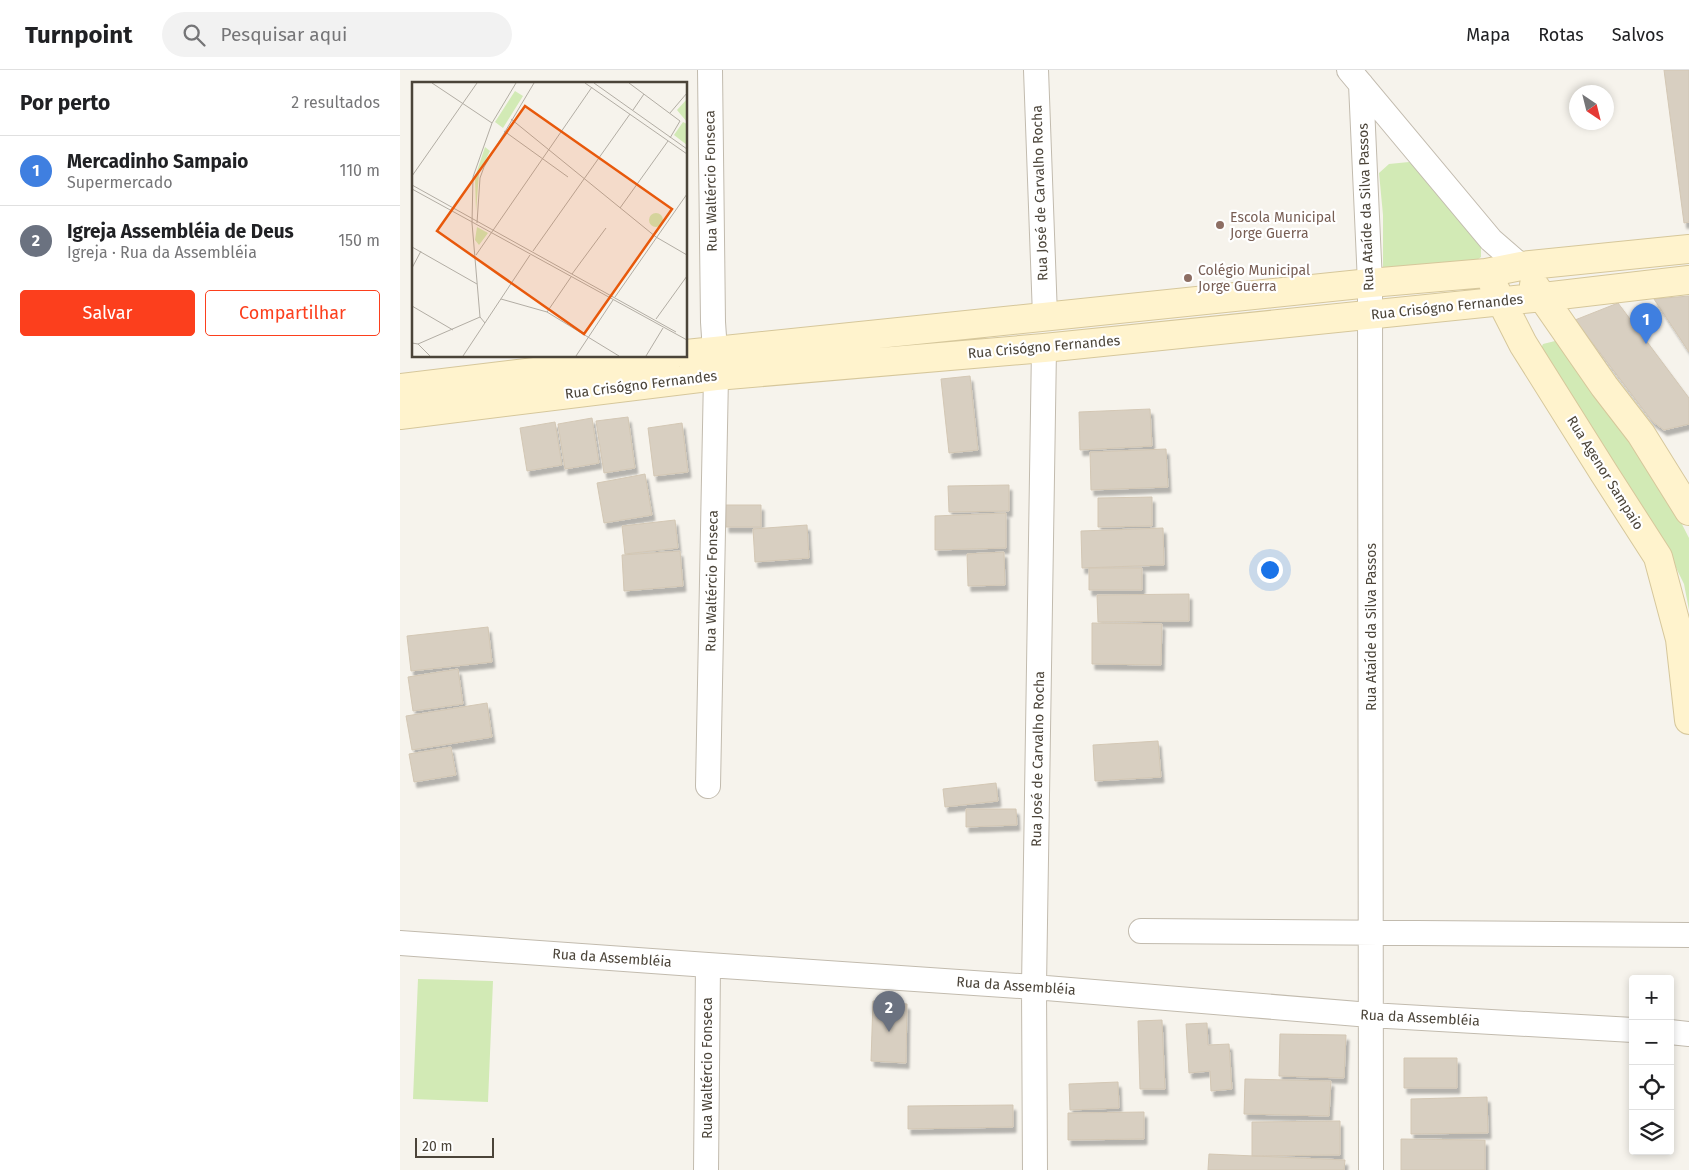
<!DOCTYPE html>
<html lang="pt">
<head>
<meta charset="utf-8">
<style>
	:root { --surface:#fff; --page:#f2f2f2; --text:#202124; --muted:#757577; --line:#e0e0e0; --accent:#fc3f1d }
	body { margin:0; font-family:"Fira Sans",sans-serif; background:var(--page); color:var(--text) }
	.controls { position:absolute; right:15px; bottom:15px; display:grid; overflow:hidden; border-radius:5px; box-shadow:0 2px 8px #0003 }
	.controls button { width:45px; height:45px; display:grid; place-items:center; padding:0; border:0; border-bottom:1px solid var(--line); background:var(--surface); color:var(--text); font:25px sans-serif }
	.compass { position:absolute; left:1169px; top:15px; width:45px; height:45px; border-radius:50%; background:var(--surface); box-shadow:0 2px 8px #0003; rotate:145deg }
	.scale { position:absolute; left:15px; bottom:12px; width:79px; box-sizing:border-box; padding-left:5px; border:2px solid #4b4439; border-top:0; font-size:14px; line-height:18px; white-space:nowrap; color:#4b4439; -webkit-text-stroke:4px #fff; paint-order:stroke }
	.you { position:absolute; left:869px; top:499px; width:18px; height:18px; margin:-12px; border:4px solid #fff; border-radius:50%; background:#1a73e8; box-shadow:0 0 0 8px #1a73e833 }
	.badge { display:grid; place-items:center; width:32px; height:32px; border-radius:50%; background:var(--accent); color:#fff; font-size:16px; font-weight:700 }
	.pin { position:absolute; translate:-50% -41px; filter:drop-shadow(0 1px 2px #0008) }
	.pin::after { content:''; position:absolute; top:26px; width:18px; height:15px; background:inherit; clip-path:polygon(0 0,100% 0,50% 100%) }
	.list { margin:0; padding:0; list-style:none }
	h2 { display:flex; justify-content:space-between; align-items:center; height:65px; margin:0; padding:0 20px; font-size:21px }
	h2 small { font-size:16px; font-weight:400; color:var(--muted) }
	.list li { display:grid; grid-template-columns:32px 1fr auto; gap:15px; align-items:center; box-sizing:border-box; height:70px; padding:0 20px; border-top:1px solid var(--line) }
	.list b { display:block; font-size:19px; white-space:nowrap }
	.list p { margin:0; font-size:16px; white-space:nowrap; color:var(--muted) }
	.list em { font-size:16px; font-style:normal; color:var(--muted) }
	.actions { display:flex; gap:10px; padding:15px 20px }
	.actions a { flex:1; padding:11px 0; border:1px solid var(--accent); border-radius:5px; text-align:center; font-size:18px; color:var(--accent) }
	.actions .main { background:var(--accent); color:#fff }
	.icon { flex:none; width:28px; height:28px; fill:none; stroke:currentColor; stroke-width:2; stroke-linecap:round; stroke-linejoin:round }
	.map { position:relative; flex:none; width:1289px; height:1100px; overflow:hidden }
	header { display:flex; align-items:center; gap:30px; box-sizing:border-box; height:70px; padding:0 25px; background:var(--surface); border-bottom:1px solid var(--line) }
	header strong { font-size:24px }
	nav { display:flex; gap:28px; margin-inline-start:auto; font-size:18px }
	.search { width:350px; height:45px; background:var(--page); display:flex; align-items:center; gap:12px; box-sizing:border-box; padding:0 18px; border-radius:28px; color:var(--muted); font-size:19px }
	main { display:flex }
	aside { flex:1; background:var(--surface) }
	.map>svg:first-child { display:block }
</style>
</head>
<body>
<header>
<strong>Turnpoint</strong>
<div class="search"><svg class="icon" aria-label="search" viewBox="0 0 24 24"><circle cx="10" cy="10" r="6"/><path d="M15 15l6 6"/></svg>Pesquisar aqui</div>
<nav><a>Mapa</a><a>Rotas</a><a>Salvos</a></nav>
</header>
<main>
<aside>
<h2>Por perto<small>2 resultados</small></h2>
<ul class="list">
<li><span class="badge" style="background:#3f7fe0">1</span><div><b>Mercadinho Sampaio</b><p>Supermercado</p></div><em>110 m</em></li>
<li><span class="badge" style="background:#6b7280">2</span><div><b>Igreja Assembléia de Deus</b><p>Igreja · Rua da Assembléia</p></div><em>150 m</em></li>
</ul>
<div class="actions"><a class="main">Salvar</a><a>Compartilhar</a></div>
</aside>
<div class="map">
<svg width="1289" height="1100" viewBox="0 0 1289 1100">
	<defs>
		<filter id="shadow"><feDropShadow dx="3" dy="5.5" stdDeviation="1" flood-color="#0004"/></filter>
	</defs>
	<rect width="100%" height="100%" fill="#f6f3ec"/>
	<!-- green -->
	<path fill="#d2eab5" d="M1009,92L1030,107L1081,173V187L1073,193L983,200V145L979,103L989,94Z
		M1155,271L1165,281L1268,427L1289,468V540L1284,514L1257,459L1137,287L1143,274Z
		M18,909L93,911L88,1032L13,1029Z"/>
	<!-- building -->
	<path fill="#d8cfc1" stroke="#d3c7b4" filter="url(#shadow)" d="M1264,0H1289V152L1284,153Z
		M1289,226V282L1254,229Z
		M1218,233L1289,328V354L1264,360L1252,351L1175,250Z
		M570,306L578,380L549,383L541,309Z
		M750,339L752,376L680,380L679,342Z
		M228,347L235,398L204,403L196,351Z
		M192,348L199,393L165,399L158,354Z
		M155,352L162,395L127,401L120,358Z
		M282,353L288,402L254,406L248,358Z
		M766,379L768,417L691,420L690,382Z
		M245,404L252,445L204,453L197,413Z
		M609,415V441L549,442L548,416Z
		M752,427V456L698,457V428Z
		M326,435H361V457H326Z
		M606,443V478L535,480V446Z
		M275,450L278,478L225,484L222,456Z
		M407,455L409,488L355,492L353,459Z
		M763,458L764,495L682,498L681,461Z
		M280,481L283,516L224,521L222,485Z
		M604,482L605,515L568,516L567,484Z
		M689,498H742V520H689Z
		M789,524V551L698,552L697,525Z
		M692,553L762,554L761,595L692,594Z
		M88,557L92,592L11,601L7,566Z
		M58,599L63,634L13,641L8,607Z
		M87,633L92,667L12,680L6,646Z
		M758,671L761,707L695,711L693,675Z
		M51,677L56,705L14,712L9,684Z
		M596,713L598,731L545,737L543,719Z
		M566,739H616L617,755L566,757Z
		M473,931L507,934L506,993L471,991Z
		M762,950L765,1019H740L738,951Z
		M807,953L808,975L829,974L832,1019L811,1021L810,1001L789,1003L786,954Z
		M880,964L946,965L944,1008L879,1006Z
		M1004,988H1057V1018H1004Z
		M845,1009L931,1011L929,1046L844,1044Z
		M718,1012L719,1038L670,1040L669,1014Z
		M1087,1027L1088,1063L1011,1064V1029Z
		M613,1035V1057L508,1059V1036Z
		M744,1042V1069L668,1070V1043Z
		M940,1051V1085L852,1086V1052Z
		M1001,1069L1085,1070V1100H1001Z
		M809,1084L945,1090L944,1100H808Z"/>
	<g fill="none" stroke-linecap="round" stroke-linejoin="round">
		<defs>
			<path id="street" d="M310,0L313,252L315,281
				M636,0L645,246
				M949,0L1091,170L1121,196
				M961,14L970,213L971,1100
				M308,716L316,306
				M741,861L1289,865
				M0,873L308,895L634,917L970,945L1233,960
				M1270,962L1289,964
				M306,1100L308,895
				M635,1100L634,917L644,278"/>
			<path id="secondary" d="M1134,215L1204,316L1241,364L1289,441
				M1094,217L1123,274L1204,403L1258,487L1280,569L1289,650
				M286,284L970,213L1086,203L1121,196L1289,179
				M0,318L270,286
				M0,345L316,306L644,278L1143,227L1289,210"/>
		</defs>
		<!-- street casing -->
		<use href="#street" stroke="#c2bbae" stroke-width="26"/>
		<!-- secondary casing -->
		<use href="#secondary" stroke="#d6c79b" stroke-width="30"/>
		<!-- street -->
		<use href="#street" stroke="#fff" stroke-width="24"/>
		<!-- secondary -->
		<use href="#secondary" stroke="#fff3cd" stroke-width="28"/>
	</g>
	<!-- markers -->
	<g fill="#8d6e63" stroke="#fff" stroke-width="2">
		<circle cx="820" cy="155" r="5"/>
		<circle cx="788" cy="208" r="5"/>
	</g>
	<g text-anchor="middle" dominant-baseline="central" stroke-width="4.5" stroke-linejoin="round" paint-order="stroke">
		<!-- street labels -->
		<g font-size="14" fill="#4b4439" stroke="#fff">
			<text transform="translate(311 111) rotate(-91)">Rua Waltércio Fonseca</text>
			<text transform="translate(640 123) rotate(-92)">Rua José de Carvalho Rocha</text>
			<text transform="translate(966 137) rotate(-92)">Rua Ataíde da Silva Passos</text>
			<text transform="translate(1047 237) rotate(-6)">Rua Crisógno Fernandes</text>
			<text transform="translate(644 277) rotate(-5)">Rua Crisógno Fernandes</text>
			<text transform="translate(241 315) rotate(-7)">Rua Crisógno Fernandes</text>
			<text transform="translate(1205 403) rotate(58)">Rua Agenor Sampaio</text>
			<text transform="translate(312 511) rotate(-89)">Rua Waltércio Fonseca</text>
			<text transform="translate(971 557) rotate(-90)">Rua Ataíde da Silva Passos</text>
			<text transform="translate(638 689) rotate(-89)">Rua José de Carvalho Rocha</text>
			<text transform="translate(212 888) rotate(4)">Rua da Assembléia</text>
			<text transform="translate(616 916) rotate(4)">Rua da Assembléia</text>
			<text transform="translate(1020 948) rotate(3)">Rua da Assembléia</text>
			<text transform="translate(307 998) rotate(-90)">Rua Waltércio Fonseca</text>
		</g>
		<!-- education labels -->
		<g font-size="14" fill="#785e54" stroke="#fff" text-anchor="start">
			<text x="830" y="147">Escola Municipal<tspan x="830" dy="16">Jorge Guerra</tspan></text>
			<text x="798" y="200">Colégio Municipal<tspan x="798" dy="16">Jorge Guerra</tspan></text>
		</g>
	</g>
	<!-- overview -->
	<g transform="translate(12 12)">
		<rect width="275" height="275" fill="#f6f3ec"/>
		<path d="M103,9L111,14L91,46L83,40ZM275,17V40L265,28ZM271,40L275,42V63L262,53ZM73,65L78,69L67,91L64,130L63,95ZM237 138a7 7 0 1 1 14 0a7 7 0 1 1-14 0ZM65,145L76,151L67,163L63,158Z" fill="#d2eab5"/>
		<path fill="none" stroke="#b2ada4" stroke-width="1" d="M20,1L80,41M173,1L275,72M182,1L275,67M217,1L268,39L258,56M221,28L232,12M258,31L275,11M99,37L244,155L275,173M92,49L156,95M0,94L65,1M0,103L264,250M0,107L275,258M208,126L256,59M65,141L68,96L72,85L122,1M0,165L65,202M121,169L218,32M64,173L180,5M0,186L9,169M160,192L194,146M203,215L275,112M89,217L135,230L207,274M0,224L41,248M135,230L159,195M244,237L275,194M73,241L68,235L60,141L61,95L80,41L104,1M0,261L6,262L68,235M6,262L18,274M51,274L118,173M164,274L201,218M234,274L251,246"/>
		<path fill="#e8590c" fill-opacity="0.15" stroke="#e8590c" stroke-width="2.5" d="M113,24L260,127L172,252L25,149Z"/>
		<rect width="275" height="275" fill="none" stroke="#4b4439" stroke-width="2.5"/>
	</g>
</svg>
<div class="controls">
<button>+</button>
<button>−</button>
<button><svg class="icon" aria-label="locate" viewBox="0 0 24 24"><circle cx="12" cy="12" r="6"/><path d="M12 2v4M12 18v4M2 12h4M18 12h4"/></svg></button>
<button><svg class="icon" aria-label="layers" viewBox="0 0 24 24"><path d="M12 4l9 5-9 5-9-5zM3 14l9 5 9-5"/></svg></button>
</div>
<svg class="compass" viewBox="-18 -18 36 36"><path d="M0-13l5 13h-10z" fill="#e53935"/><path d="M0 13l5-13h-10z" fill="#757577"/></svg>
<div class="scale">20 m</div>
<div class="you"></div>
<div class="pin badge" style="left:1246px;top:274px;background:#3f7fe0">1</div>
<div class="pin badge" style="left:489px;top:962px;background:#6b7280">2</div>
</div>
</main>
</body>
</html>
